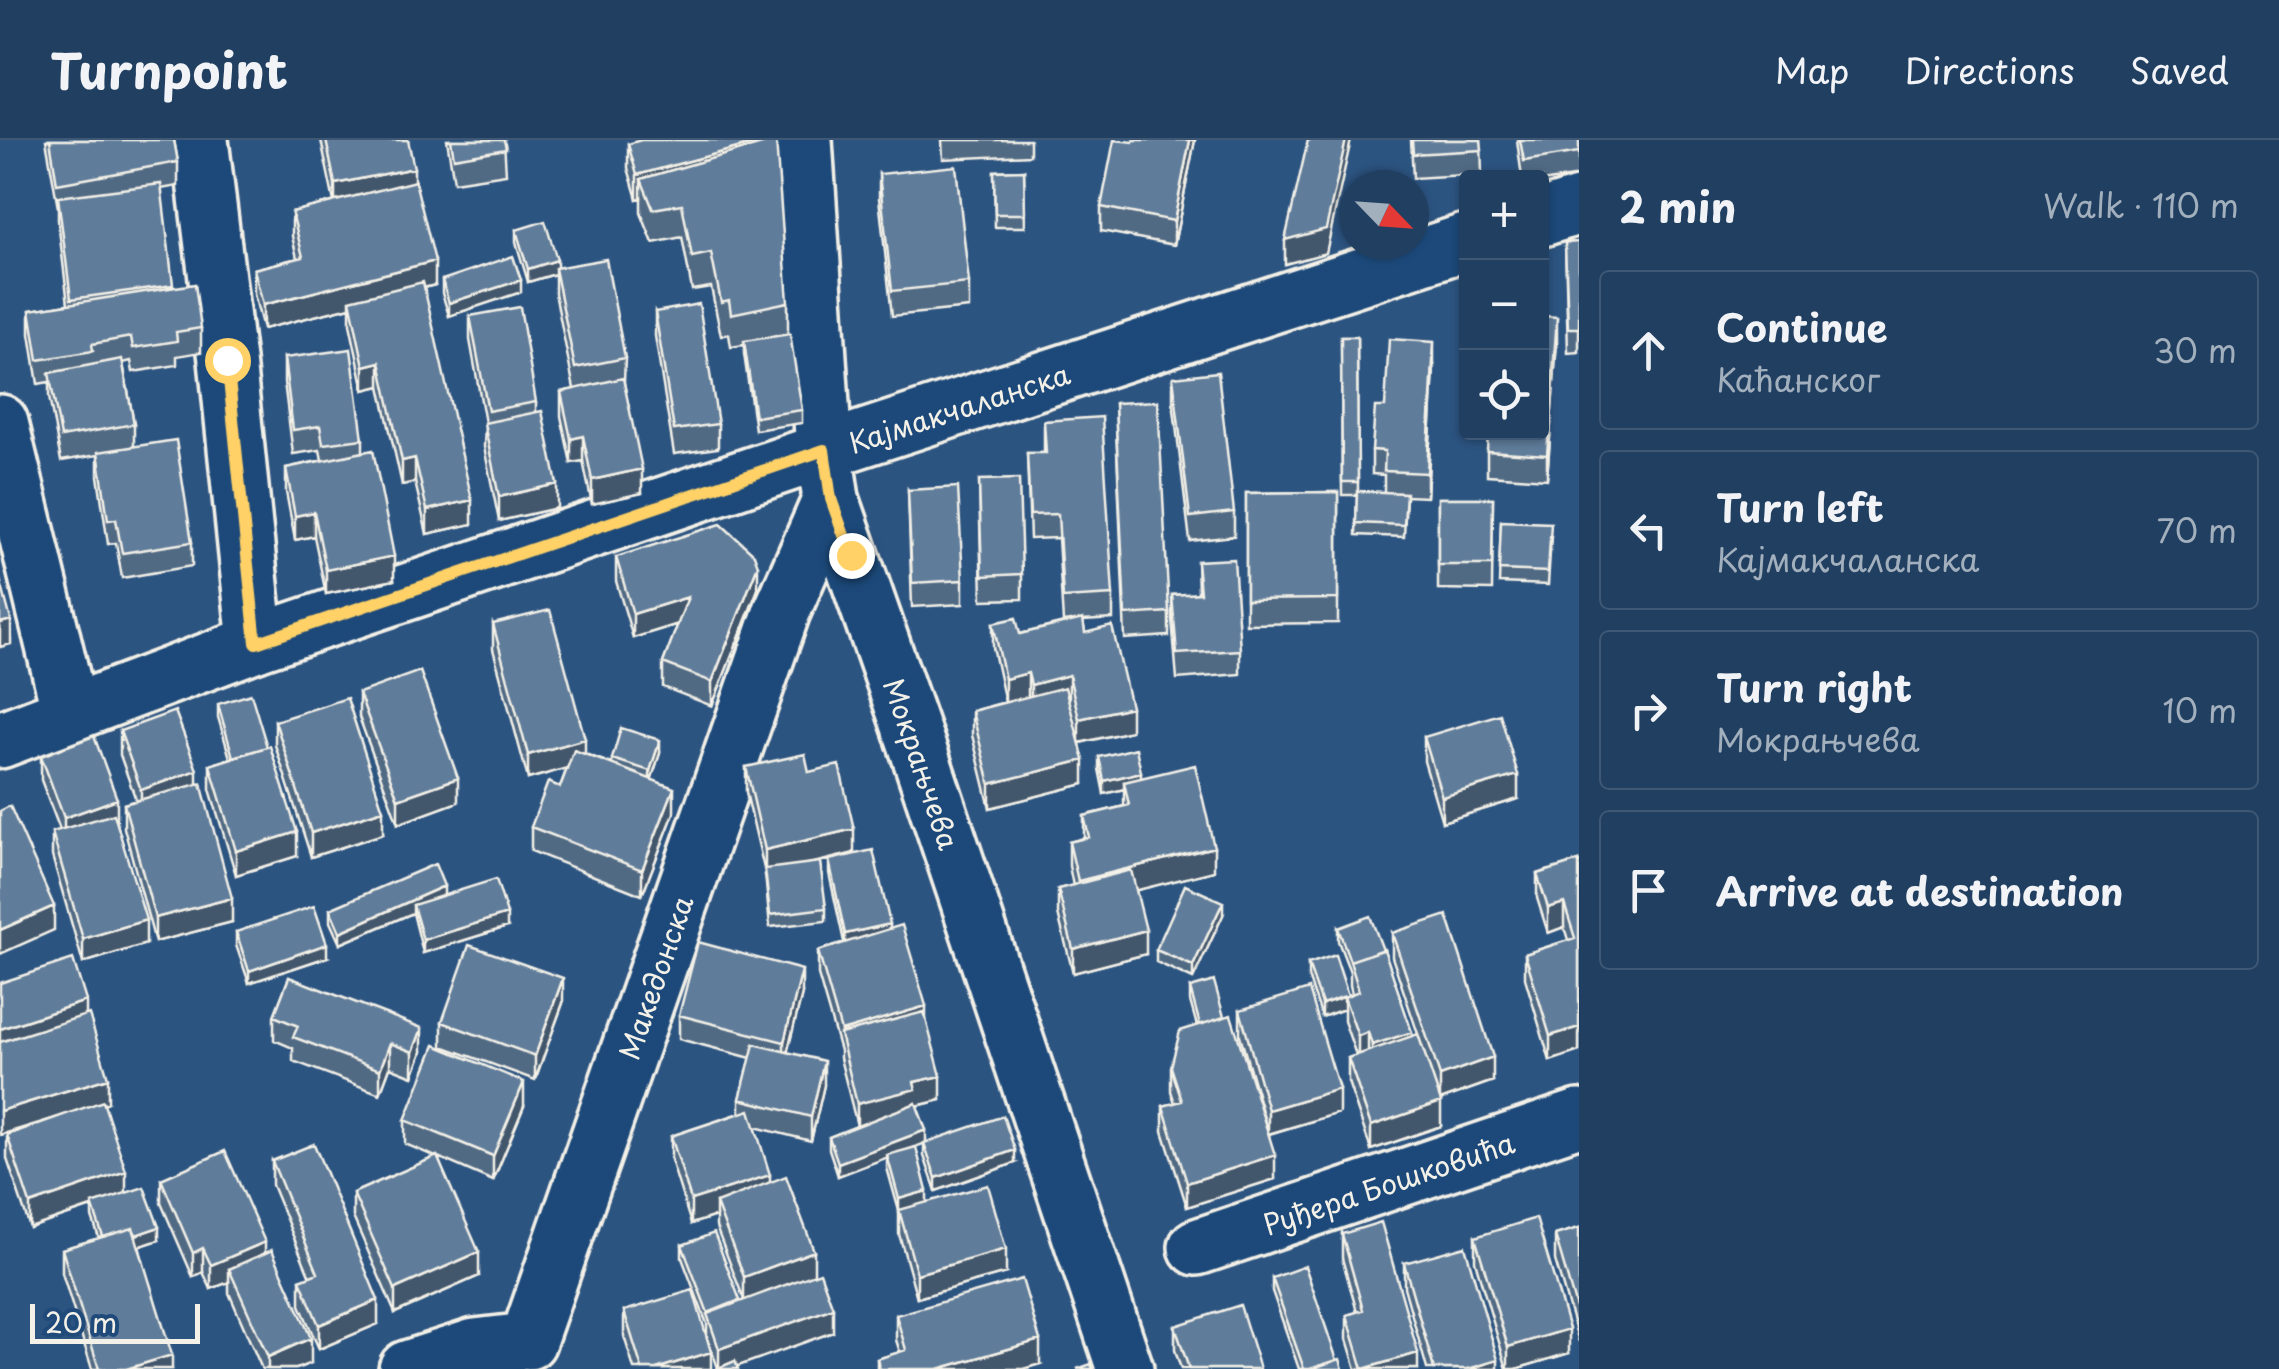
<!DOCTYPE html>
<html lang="en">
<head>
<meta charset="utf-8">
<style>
	:root { --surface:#213f61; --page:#294667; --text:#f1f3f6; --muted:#a2afbd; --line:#3e5876 }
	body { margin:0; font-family:"Playpen Sans",sans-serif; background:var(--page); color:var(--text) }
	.controls { position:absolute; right:30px; top:30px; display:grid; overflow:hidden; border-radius:10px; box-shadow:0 2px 8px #0004 }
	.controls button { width:90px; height:90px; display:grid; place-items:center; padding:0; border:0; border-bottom:2px solid var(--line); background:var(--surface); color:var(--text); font:50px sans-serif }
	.compass { position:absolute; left:1339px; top:30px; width:90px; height:90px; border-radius:50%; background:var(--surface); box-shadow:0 2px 8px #0004; rotate:115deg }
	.scale { position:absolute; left:30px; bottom:25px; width:170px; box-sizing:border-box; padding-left:10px; border:5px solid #f4f1e8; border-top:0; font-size:28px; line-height:35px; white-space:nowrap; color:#f4f1e8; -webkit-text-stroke:8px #1f4a7a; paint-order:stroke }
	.stop { position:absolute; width:30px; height:30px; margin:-22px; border:8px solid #ffd166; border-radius:50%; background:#fff }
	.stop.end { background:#ffd166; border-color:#fff; box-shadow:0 2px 10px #0008 }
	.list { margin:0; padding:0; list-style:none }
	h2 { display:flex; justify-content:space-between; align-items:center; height:130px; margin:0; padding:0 40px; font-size:42px }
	h2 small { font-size:32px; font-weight:400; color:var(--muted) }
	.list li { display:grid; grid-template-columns:65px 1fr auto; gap:30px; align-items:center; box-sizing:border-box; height:160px; margin:0 20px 20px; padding:0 20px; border:2px solid var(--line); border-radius:10px }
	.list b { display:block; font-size:38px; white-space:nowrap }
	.list p { margin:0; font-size:32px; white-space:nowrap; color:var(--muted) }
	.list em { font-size:32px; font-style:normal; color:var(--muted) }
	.icon { flex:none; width:55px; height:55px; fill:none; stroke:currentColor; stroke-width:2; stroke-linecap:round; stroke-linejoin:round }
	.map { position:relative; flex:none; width:1579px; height:1229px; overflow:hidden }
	header { display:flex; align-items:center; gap:60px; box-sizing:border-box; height:140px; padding:0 50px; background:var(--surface); border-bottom:2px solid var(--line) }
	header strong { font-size:48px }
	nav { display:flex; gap:55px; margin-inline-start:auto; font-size:35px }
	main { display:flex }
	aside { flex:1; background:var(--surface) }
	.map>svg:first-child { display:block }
</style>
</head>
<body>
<header>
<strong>Turnpoint</strong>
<nav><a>Map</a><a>Directions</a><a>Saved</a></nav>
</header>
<main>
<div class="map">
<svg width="1579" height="1229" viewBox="0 0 1579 1229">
	<rect width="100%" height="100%" fill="#2c5481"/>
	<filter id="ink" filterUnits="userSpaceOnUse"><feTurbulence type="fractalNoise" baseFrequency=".01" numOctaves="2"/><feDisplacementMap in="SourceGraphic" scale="20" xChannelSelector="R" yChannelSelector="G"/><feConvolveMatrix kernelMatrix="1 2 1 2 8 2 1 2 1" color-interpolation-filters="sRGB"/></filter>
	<g filter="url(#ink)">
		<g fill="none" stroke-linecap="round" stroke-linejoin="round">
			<defs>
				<g id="minor">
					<path d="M200,0L227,220L256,503"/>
					<path id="s1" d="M804,0L824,311L831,359L915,600L1125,1229"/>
					<path d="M1542,78L1579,66"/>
					<path d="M0,283L70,572"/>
					<path id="s2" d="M0,600L256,503L824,311L1466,102"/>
					<path id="s3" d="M1197,1107L1579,978"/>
					<path id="s4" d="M407,1229L475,1207L528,1201L782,471L831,359"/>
				</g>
			</defs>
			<!-- minor casing -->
			<use href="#minor" stroke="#f4f1e8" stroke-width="62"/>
			<!-- minor -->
			<use href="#minor" stroke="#1f4a7a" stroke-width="55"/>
		</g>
		<!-- wall -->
		<path fill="#516a84" stroke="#f4f1e8" stroke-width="2.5" d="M46,0H174L178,22V46L161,49L173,148L201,188V212L177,216V225L133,232L131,221L123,223L134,284V307L192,402V426L122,438L116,403L108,404L98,336V315L61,321L49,257V242L38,244L30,194V170L68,164L58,81V68Z
			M321,0H408L414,41L435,145L424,148L472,384L427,394L415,342L402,345L380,246L364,250L350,184V167L263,189L254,154V129L297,118L292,96V72L334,62Z
			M447,0H504L506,34L454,42Z
			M942,0H1030V15L943,19Z
			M1195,0L1174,105L1101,91V67Z
			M1411,0H1481L1482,34L1413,38Z
			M1517,0H1579V36L1542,42V38H1522Z
			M628,4L788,162V194L802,270V283L755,290L744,214V205L731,207L729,194L721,196L711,147L692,150L682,97L653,103L641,73V58L637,59L628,28Z
			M1024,30L1025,87H995L994,31Z
			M879,34L969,143V168L892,176L879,58Z
			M516,90L557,128L625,218L624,242L642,353L592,364L583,321L571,323L561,276V252L574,249L555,153V134L528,142L516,102Z
			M1579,102V212L1568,213L1565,103Z
			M442,140L521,152L449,176L442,153Z
			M655,172L718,284V308L674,314L655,196Z
			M470,176L536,262V272L557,368L499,381L484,307L485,283L470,200Z
			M1341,197H1357L1358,351L1384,352V335L1372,334V310L1385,267L1434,226L1427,357L1406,356L1404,397L1356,395L1357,355H1342Z
			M1557,201L1547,339L1487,335V311Z
			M284,218L363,299V312L394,440L326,454L314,396L295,400L286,352V328L322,320L320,310L293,314L284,242Z
			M1173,237L1234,372V396L1190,401L1173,261Z
			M1115,263L1169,472V496L1125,499Z
			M1044,281L1113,455V479L1083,481L1085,493L1131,591L1080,603L1084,644L990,668L972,595V571L1005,562L993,507V483L1020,494L1072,481L1063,482L1058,398L1030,399L1027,313H1044Z
			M979,340L1022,434V459L982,460Z
			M908,350L963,440V464L912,467Z
			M1338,352V483L1246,484V353Z
			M1438,358H1493L1492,450L1438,449Z
			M1501,381L1551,396L1548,445L1499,443Z
			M616,417L758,449L712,566L663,547V523L678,484L633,498L616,441Z
			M1197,421L1240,510V534L1177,539L1172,479V455L1198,454Z
			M493,484L585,614L612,624V619L660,613L651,640L674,673L642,755L531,711V687L560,647L567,628L528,639L493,509Z
			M359,553L458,662L398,684L359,577Z
			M218,564L297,716L236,735L210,649V625L230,618L218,577Z
			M275,581L383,694L311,717L275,605Z
			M120,591L197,644L232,782L155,802L124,688V664L136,660L120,615Z
			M1424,597L1518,659L1442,682L1424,621Z
			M41,616L117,683L146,804L83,823L52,716V692L60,690L41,640Z
			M1099,617L1141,638L1214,731L1136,750L1146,814L1073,833L1058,774V749L1073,746L1069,726V702L1084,698V676L1124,666V649L1104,654L1099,629Z
			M746,627L809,632L854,713L815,723L826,768V781L770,787L765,733L746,652Z
			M829,720L890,789L926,879L941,960L917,966L926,1003L1015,1023L936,1051L924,1016V1003L909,1009L927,1062L1006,1133L917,1158L899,1094V1071L887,1028V1017L838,1036L829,1009V997L857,986L840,918V911L818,835V811L844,802L829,733Z
			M1579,721V911L1550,921L1525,838V814L1568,800L1564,787L1548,793L1537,758V734Z
			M444,755L507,787L423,813L413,773L340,804L330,782V769Z
			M1223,775L1193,839L1156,822V810Z
			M1338,788L1412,896L1418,894L1392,817V793L1493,941L1440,960L1441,986L1371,1010L1348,942V918L1356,915L1344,881V869L1322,877L1308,837V824L1348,855L1352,854L1350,845V832L1338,801Z
			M236,792L327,817L249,843L236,805Z
			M289,837L422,912L413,936L390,927L380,954L293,921V908L274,900V876Z
			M1190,848L1224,877L1268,992L1240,895V870L1339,973L1269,994L1275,1039L1187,1067L1163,991V966L1175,963L1171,951V927L1197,886L1190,861Z
			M802,854L787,912L824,945L811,1001L755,987L770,1042L814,1134L833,1192L737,1226L718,1228L707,1198V1184L682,1118V1105L740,1162L744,1160L716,1087V1076L691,1084L671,1020V996L740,973V959L751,918L679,899V875Z
			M563,863L535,940L442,906V882Z
			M86,875L108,962L104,964L126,1053L159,1100L139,1106L172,1229H92L62,1133V1109L99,1098L92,1077V1067L30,1088L7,1019V995L37,984Z
			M524,966L493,1041L438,1017L479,1136L395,1173L353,1077V1053L436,1017L405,1004V980Z
			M272,1021L378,1184L319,1209L300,1165V1140L310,1137L272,1045Z
			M161,1039L265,1113L311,1223L296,1229H262L229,1153V1142L211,1149L203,1132L193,1137L161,1063Z
			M1579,1088V1202L1555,1120V1095Z
			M1342,1094L1418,1229H1356L1347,1199V1175L1357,1172L1342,1118Z
			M1475,1097L1569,1213L1516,1229H1507L1475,1121Z
			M1404,1123L1498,1229H1427L1404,1147Z
			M1272,1138L1337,1220L1343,1229H1299L1272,1151Z
			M624,1171L711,1229H634L624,1196Z
			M896,1175L1040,1224L1023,1229H877V1219L900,1212L896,1200Z
			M1175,1186L1260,1229H1181L1175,1210Z"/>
		<!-- shaded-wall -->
		<path fill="#42566c" stroke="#f4f1e8" stroke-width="2.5" d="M767,0H777L641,39V58L637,59V35Z
			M1190,0H1195L1174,105V81Z
			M1346,0H1351L1326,113L1285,124V100Z
			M414,28V52L335,68V44Z
			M557,120V133L555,128V134L528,142V129Z
			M435,121V145L351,166L350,160V167L263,189V165Z
			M521,140V152L449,176V163Z
			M1557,177V201L1547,339V315Z
			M1434,202V226L1427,357V333Z
			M380,222V246L364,250V226Z
			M583,296V321L571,323V299Z
			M415,318V342L402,345V321Z
			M642,329V353L592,364V340Z
			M557,344V368L499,381V357Z
			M472,360V384L427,394V370Z
			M314,372V396L295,400V376Z
			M394,416V440L326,454V430Z
			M758,425V449L712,566V542Z
			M688,457V481L633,498V474Z
			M11,480V504L0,507V483Z
			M1028,533V558L1005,563V539Z
			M1069,535V559L1031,569V545Z
			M1131,567V591L1079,603V579Z
			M585,599V623L528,639V615Z
			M660,600V613L650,644V631Z
			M1084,620V644L990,668V644Z
			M197,630V654L141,674V650Z
			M1141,632V645L1124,642V649L1104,654V641Z
			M1518,635V659L1442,682V657Z
			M458,638V662L398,684V659Z
			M674,648V673L642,755V730Z
			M117,659V683L64,702V678Z
			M383,670V694L311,717V693Z
			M854,689V713L765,735V710Z
			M297,692V716L236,735V711Z
			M1214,707V731L1078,765V741Z
			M444,746V759L413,765V773L340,804V792Z
			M232,758V782L155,802V778Z
			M1223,762V775L1193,839V826Z
			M1564,763V787L1548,793V768Z
			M54,766V790L0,814V790Z
			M507,774V787L423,813V800Z
			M146,780V804L83,823V799Z
			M890,784V797L845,807V794Z
			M1146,790V814L1073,833V809Z
			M327,804V817L249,843V831Z
			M802,830V854L784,926V902Z
			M563,838V863L535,940V916Z
			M1344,857V869L1322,877V864Z
			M86,861V885L0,913V889Z
			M926,866V890L841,898V891Z
			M1579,887V911L1550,921V896Z
			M422,888V912L413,936V912Z
			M1368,892V916L1358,920V896Z
			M1412,892V916L1372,929V905Z
			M390,903V927L380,954V930Z
			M1493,917V941L1440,960V936Z
			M824,921V945L811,1001V977Z
			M941,936V960L916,966L857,988V964L914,942Z
			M108,938V962L0,995V971Z
			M524,942V966L493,1041V1016Z
			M1339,949V973L1268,994V970Z
			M1441,962V986L1371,1010V986Z
			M926,990V1003L838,1036V1023Z
			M1015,1010V1023L936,1051V1038Z
			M1275,1015V1039L1187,1067V1043Z
			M126,1031V1055L30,1088V1064Z
			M770,1035V1059L716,1063V1076L691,1084V1060Z
			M927,1051V1064L899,1072V1059Z
			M159,1087V1100L105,1118V1105Z
			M265,1102V1126L229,1129V1142L211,1149V1125Z
			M203,1108V1132L193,1137V1113Z
			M1006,1109V1133L917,1158V1134Z
			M814,1111V1136L744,1161V1137Z
			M479,1112V1136L395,1173V1149Z
			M378,1160V1184L319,1209V1185Z
			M833,1168V1192L730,1229H719V1209Z
			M1569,1189V1213L1516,1229H1508V1207Z
			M311,1198V1223L296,1229H268V1217Z
			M1040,1200V1224L1023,1229H938Z
			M711,1212V1229H656Z
			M1418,1213V1229H1363Z
			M172,1215V1229H126Z
			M1498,1220V1229H1468Z"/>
		<!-- building -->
		<path fill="#5e7b9a" stroke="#f4f1e8" stroke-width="2.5" d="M50,0H174L178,22L57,44Z
			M326,0H408L414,28L335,44Z
			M451,0H504L506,9L454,18Z
			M641,0H767L637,35L628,4Z
			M776,0L788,162L731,174L729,160L721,162L711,113L692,117L682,64L653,69L641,39Z
			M1114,0L1133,2L1134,0H1190L1174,81L1101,67Z
			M1308,0H1346L1326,89L1285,100Z
			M1412,0H1481L1482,10L1413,14Z
			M1520,0H1579V12L1524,21Z
			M956,26L969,143L892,151L879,34Z
			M1024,30L1025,74H995L994,31Z
			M415,41L435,121L263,165L254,129L303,117L292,72Z
			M161,44L173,145L71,159L58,57Z
			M545,81L557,120L528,129L516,90Z
			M1579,102V188H1568L1565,103Z
			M513,116L521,140L449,163L442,140Z
			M606,119L625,218L575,228L555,128Z
			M423,142L472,360L427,370L415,318L402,321L380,222L364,226L350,160Z
			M195,144L201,188L176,192L177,201L133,208L131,197L92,204L93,211L38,220L30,170Z
			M699,164L718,284L674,290L655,172Z
			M520,167L536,262L488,271L470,176Z
			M1542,176L1557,177L1547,315L1487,311L1488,292H1542Z
			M790,194L802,270L755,277L744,201Z
			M1341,197H1357L1358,342H1342Z
			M1389,199L1434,202L1427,333L1384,331L1385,311L1372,310L1375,267H1385Z
			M351,209L363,299L323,304L320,286L293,290L284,218Z
			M122,219L134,284L61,297L49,233Z
			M1218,232L1234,372L1190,377L1173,237Z
			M623,238L642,329L592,340L583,296L571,299L561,252Z
			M1158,261L1169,472L1125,475L1115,263Z
			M542,271L557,344L499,357L484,283Z
			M1102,277L1113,455L1063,458L1058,374L1030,375L1027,313H1046L1044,281Z
			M176,300L192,402L122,413L116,379L108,380L98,312Z
			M373,310L394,416L326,430L314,372L295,376L286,328Z
			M1019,339L1022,434L982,436L979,340Z
			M958,347L963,440L912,443L908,350Z
			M1357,351L1406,353L1404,385L1356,383Z
			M1338,352V459L1246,460V353Z
			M1438,358H1493L1492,425H1438Z
			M1501,381L1551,383L1548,432L1499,430Z
			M721,384L754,414L758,425L712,542L663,523L688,457L633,474L616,417Z
			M1234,419L1240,510L1177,514L1172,455L1200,453L1197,421Z
			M0,439L11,480L0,483Z
			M550,470L585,599L528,615L493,484Z
			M1016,478L1020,494L1083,479L1085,493L1112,486L1131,567L1079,579L1069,535L1031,545L1028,533L1005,539L993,483Z
			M420,531L458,638L398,659L359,553Z
			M1065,547L1084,620L990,644L972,571Z
			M251,554L267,607L233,617L218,564Z
			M347,558L383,670L311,693L275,581Z
			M175,571L197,630L141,650L120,591Z
			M1500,574L1518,635L1442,657L1424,597Z
			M621,588L660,600L650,631L612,619Z
			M94,596L117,659L64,678L41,616Z
			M270,606L297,692L236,711L210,625Z
			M1136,608L1141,632L1104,641L1099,617Z
			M574,610L674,648L642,730L531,687L548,642L560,647Z
			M805,614L809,632L839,625L854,689L765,710L746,627Z
			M1195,625L1214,707L1078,741L1069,702L1089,697L1084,676L1129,665L1124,642Z
			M201,643L232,758L155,778L124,664Z
			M10,666L54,766L0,790V671Z
			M114,674L146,780L83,799L52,692Z
			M873,710L890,784L845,794L829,720Z
			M1579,721V887L1550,896L1525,814L1575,798L1564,763L1548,768L1537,734Z
			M820,722L826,768L770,775L765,729Z
			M435,724L444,746L340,792L330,769Z
			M1131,730L1146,790L1073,809L1058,749Z
			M496,739L507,774L423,800L413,765Z
			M1185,745L1223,762L1193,826L1156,810Z
			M314,766L327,804L249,831L236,792Z
			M1447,775L1493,917L1440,936L1392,793Z
			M1370,776L1383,810L1350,821L1338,788Z
			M902,785L926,866L841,891L818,811Z
			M698,802L802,830L784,902L679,875Z
			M469,805L563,838L535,916L442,882Z
			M1384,809L1412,892L1372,905L1368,892L1358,896L1344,857L1359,851L1350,821Z
			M1335,815L1348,855L1322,864L1308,824Z
			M73,819L86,861L0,889V843Z
			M289,837L422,888L413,912L390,903L380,930L293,897L298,886L274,876Z
			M1214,841L1224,877L1200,885L1190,848Z
			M1309,849L1339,949L1268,970L1240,870Z
			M924,872L941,936L914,942L916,949L857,964L840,894Z
			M89,874L108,938L0,971V902Z
			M1231,875L1275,1015L1187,1043L1163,966L1182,961L1171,927L1180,891Z
			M1418,894L1441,962L1371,986L1348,918Z
			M754,904L824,921L811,977L740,959Z
			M435,905L524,942L493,1016L405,980Z
			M103,961L126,1031L30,1064L7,995Z
			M916,963L926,990L838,1023L829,997Z
			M750,970L770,1035L691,1060L671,996Z
			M1003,976L1015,1010L936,1038L924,1003Z
			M314,1004L378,1160L319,1185L300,1140L318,1133L272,1021Z
			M916,1007L927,1051L899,1059L887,1015Z
			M225,1011L265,1102L211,1125L203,1108L193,1113L161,1039Z
			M437,1016L479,1112L395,1149L353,1053Z
			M786,1036L814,1111L744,1137L716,1063Z
			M988,1045L1006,1109L917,1134L899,1070Z
			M144,1047L159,1087L136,1095L133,1088L103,1097L92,1064Z
			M1536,1078L1569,1189L1508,1207L1475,1097Z
			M1381,1082L1418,1213L1363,1229L1347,1175L1363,1170L1342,1094Z
			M133,1088L172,1215L126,1229H99L62,1109Z
			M1579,1088V1178L1555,1095Z
			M714,1093L740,1160L708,1173L682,1105Z
			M1465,1106L1498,1220L1468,1229H1434L1404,1123Z
			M272,1110L311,1198L268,1217L229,1129Z
			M1305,1126L1337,1220L1310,1229H1304L1272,1138Z
			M820,1132L833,1168L719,1209L707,1174Z
			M1022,1139L1040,1200L938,1229H880L877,1219L906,1210L896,1175Z
			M693,1150L711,1212L656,1229H642L624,1171Z
			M1240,1165L1260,1229H1189L1175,1186Z
			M1340,1219L1343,1229H1310Z
			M735,1221L738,1229H716Z
			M1091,1224L1093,1229H1077Z"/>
	</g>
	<g fill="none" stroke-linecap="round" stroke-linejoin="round" filter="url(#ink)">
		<!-- route -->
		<path stroke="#ffd166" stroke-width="12" d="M227,220L256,503L824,310L831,359L851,415"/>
	</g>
	<g text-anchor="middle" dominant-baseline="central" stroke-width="9" stroke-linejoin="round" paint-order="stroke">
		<!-- street labels -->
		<g font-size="28" fill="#f4f1e8" stroke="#1f4a7a">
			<text stroke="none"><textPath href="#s2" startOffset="1015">Кајмакчаланска</textPath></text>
			<text stroke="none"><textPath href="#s1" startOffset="640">Мокрањчева</textPath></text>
			<text stroke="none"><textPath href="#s4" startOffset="510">Македонска</textPath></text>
			<text stroke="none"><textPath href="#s3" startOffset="202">Руђера Бошковића</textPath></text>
		</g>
	</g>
</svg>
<div class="controls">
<button>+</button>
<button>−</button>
<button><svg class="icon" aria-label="locate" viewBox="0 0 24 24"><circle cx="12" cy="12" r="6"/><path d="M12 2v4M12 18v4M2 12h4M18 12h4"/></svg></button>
</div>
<svg class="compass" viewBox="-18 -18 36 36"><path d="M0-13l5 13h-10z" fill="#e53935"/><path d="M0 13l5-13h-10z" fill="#a2afbd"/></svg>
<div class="scale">20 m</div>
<div class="stop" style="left:227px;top:220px"></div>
<div class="stop end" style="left:851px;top:415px"></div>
</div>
<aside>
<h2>2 min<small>Walk · 110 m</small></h2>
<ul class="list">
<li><svg class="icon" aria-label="ahead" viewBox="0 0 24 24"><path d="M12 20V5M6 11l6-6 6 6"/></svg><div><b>Continue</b><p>Каћанског</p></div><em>30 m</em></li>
<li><svg class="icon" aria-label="left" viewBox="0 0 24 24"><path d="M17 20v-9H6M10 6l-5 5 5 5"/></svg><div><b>Turn left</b><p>Кајмакчаланска</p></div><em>70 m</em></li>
<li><svg class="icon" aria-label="right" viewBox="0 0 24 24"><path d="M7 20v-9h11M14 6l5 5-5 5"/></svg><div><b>Turn right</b><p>Мокрањчева</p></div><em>10 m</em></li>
<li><svg class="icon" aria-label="arrive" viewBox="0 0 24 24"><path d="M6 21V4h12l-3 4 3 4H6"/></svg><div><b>Arrive at destination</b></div></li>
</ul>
</aside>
</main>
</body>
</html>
